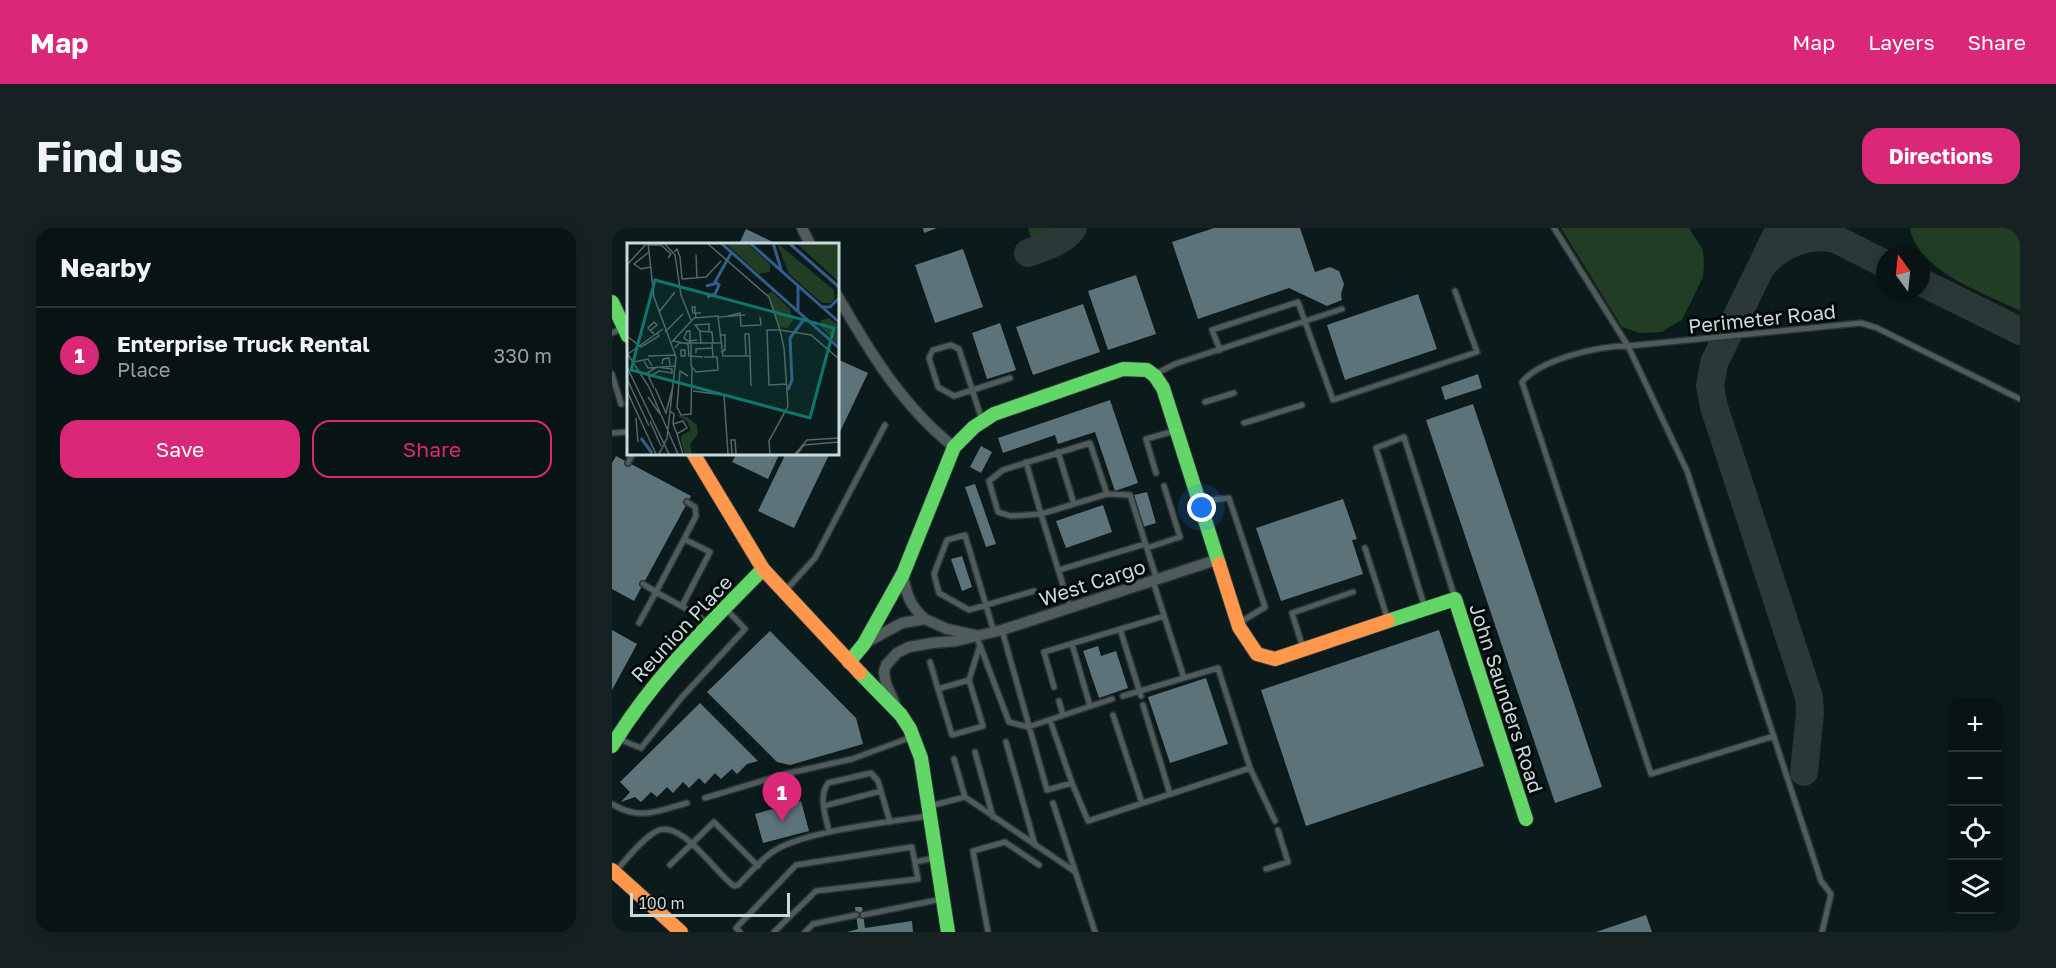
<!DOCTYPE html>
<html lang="en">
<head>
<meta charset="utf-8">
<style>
	:root { --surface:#081414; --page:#162122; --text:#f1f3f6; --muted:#989ea0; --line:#293334; --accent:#db2777 }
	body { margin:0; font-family:"Golos Text",sans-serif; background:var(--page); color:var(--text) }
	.controls { position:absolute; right:18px; bottom:18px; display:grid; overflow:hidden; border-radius:12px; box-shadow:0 3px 15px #0003 }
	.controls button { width:54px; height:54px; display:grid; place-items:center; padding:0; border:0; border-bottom:2px solid var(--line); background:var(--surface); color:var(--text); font:30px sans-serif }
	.compass { position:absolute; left:1264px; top:18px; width:54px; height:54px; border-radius:50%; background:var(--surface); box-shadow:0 3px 15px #0003; rotate:345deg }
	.scale { position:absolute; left:18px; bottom:15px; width:160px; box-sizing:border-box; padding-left:6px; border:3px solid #cad9d9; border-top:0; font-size:16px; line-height:21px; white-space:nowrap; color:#cad9d9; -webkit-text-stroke:4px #010808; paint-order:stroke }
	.you { position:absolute; left:590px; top:280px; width:21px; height:21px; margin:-15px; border:4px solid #fff; border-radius:50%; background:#1a73e8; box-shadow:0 0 0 9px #1a73e833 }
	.badge { display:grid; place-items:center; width:39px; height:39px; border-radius:50%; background:var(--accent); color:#fff; font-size:20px; font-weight:700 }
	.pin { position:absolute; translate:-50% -50px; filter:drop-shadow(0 2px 3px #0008) }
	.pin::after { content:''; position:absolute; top:32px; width:21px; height:18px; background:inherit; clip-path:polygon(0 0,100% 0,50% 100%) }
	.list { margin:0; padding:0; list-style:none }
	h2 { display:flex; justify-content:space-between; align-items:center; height:78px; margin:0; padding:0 24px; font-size:26px }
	h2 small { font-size:20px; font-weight:400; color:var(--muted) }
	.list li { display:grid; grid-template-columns:39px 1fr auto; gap:18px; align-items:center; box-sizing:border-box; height:96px; padding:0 24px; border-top:2px solid var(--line) }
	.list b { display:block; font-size:22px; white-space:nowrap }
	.list p { margin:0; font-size:20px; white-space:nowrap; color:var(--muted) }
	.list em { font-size:20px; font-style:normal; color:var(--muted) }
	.actions { display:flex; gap:12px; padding:18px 24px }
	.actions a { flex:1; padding:14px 0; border:2px solid var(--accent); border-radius:18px; text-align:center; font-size:21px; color:var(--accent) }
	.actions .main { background:var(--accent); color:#fff }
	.icon { flex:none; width:33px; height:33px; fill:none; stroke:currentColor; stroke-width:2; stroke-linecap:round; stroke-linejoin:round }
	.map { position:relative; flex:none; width:1408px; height:704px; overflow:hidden; border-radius:18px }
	header { display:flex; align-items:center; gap:36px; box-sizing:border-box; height:84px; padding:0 30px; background:var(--accent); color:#fff }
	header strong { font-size:28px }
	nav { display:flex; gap:33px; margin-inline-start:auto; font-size:21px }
	.intro { display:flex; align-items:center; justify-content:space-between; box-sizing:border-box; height:144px; padding:0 36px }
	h1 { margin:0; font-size:42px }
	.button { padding:15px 27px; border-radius:18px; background:var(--accent); color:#fff; font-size:21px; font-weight:700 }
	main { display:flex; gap:36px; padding:0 36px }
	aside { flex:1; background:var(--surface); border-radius:18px; box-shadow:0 3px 15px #0003 }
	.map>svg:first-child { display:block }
</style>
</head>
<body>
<header>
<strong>Map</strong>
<nav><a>Map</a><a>Layers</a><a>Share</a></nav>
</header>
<div class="intro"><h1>Find us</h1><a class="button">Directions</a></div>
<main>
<aside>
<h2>Nearby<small></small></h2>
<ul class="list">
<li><span class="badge">1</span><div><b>Enterprise Truck Rental</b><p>Place</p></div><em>330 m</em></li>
</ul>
<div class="actions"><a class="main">Save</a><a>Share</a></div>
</aside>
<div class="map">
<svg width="1408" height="704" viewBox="0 0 1408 704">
	<rect width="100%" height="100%" fill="#0b1a1b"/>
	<!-- green -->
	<path fill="#213d24" d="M416,0H449L439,7L420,13Z
		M949,0H1077L1091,22L1092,37L1091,49L1070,92L1049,104L1028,105L1010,99Z
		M1298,0H1408V83C1371,64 1306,44 1298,0Z"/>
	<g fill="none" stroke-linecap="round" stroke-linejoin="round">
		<!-- taxiway -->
		<path stroke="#2b3838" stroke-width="28" d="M1168,0L1102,135L1098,158L1102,179L1197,469L1198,485L1192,544
			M1206,2L1273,36
			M416,25C432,19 450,15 461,0
			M1151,37C1169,16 1197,5 1224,11
			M1309,54L1408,103"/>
	</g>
	<!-- building -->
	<path fill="#5c737a" d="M311,0H325L312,5Z
		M602,0H688L703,44L718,39L727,43L732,56L729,66L730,72L715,78L677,60L586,91L560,14Z
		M134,1L165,16H127Z
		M351,21L371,79L323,95L303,37Z
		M524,47L544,106L496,122L476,63Z
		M806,66L825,121L733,152L715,97Z
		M471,76L488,124L421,147L404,99Z
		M388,95L404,142L375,151L360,105Z
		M225,131L256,145L225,210Z
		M866,146L870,160L833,172L829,159Z
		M498,172L526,255L503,263L483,204L446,216L443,207L391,225L386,210Z
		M861,176L990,559L943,575L814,192Z
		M369,218L380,224L369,245L358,239Z
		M125,225H168L156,251L120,234Z
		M174,225H218L182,300L146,283Z
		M4,228L79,268L22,373L0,361V235Z
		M363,256L384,316L374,319L353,259Z
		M535,264L544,295L531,299L522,267Z
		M731,271L745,311L740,312L751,346L669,373L644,300Z
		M491,277L500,304L454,320L444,293Z
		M350,328L360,359L350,363L339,331Z
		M0,402L25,416L0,462Z
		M827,402L872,538L694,598L649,462Z
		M158,403L244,490L251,516L178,537L165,534L95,464Z
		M486,418L489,428L504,423L516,460L487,470L471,423Z
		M594,450L616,516L558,535L536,469Z
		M88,475L146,533L135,536L125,546L120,541L109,551L103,545L93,556L87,550L77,560L71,554L61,565L55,559L45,569L39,564L29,574L23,569L9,574L18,564L8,554Z
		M189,573L197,603L151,615L143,586Z
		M243,679H250L253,700L300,693L301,704H235L246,701Z
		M1034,687L1040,704H984Z"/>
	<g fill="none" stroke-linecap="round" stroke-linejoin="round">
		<defs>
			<path id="lane" d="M942,0L1016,118L1249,95L1265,100L1408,171
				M0,105L11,100
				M608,122L600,102L686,74L721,172L865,124L843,63
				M0,146L9,176
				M543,146L563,136L730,81
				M593,174L622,165
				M370,192L347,121L339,117L321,122L317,130L326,159L342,168L398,150
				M632,195L690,177
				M0,205L16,204
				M446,224L462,276
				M414,234L429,286L399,288L386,284L377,253L391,242L478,215L495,266
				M16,235L21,225
				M544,245L534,211L563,203
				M589,273L617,270L653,379L627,395
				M72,311L84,288L83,279L75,274
				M535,320L568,309L552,258
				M753,320L776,392
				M447,342L533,316
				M173,363L203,330L273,197
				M70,378L98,324L72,311L44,364L80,384L96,395
				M458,380L429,286L495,266L518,267L545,352
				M813,380L764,220L792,209L843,370
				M27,395L44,364L31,356
				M508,401L529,468
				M390,402L435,562L460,555L476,593L638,540L606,440L572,450
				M382,404L353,307L335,312L322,346L327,365L357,382L422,363
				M364,407L397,494L416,499L500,471
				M460,416L478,478
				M691,420L680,385L741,364
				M318,434L326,461
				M357,452L371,498L340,507L326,461Z
				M357,452L368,417
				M442,459L432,424L552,388
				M511,468L572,450L541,353
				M447,473L451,487
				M531,477L558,566
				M501,487L530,575
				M438,492L460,555
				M1162,508L1039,546L910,154C929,131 986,118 1016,118L1075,243L1209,653L1219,666L1210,704
				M7,511L29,520L70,469L133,401L114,381
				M394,514L423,617
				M363,524L381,589
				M342,531L353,569
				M638,540L663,593
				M93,570L173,546L240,531L300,509
				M441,575L483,704
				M0,576C28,593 46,583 75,575
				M212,578L269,563
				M318,578L353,569L462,643
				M217,604C214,589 206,569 216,555L259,545L266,553L278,594
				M303,634L322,630
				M58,637L102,594L146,638
				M654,641L676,634L666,602
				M3,644C15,631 28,613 43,604C68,588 103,645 122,658L126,657C137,646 147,634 159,625C188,603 279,594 316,588
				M251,687L330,671
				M128,704L124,700L184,637L300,619L306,651L204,663L162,704
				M193,704L201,696L244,687
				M376,704L361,623L393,614L427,637"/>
			<path id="street" d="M190,0L198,16
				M225,67C257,123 291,179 342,219
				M291,346C294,366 298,378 313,391
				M255,414L290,395L313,391L335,401L363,407
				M283,476L274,456L272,444L274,437L285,425L297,419L320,415L344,413L390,402L607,331"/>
			<path id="fast" d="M0,74L16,108
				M776,393L843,371L914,591
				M237,434L252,416L291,346L342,219L362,199L382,186L511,141L535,142L543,148L551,160L607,336
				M248,445L289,487L298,501L309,530L336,704
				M0,518C41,450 96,397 151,341"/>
			<path id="slow" d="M81,225L151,341L248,445
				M607,336L627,399L645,426L663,431L776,393
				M0,642L69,704"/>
		</defs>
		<!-- lane casing -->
		<use href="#lane" stroke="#2a3434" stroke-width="8"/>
		<!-- street casing -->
		<use href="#street" stroke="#2a3434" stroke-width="13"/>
		<!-- fast casing -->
		<use href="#fast" stroke="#2a3434" stroke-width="16"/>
		<!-- slow casing -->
		<use href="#slow" stroke="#2a3434" stroke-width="16"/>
		<!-- lane -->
		<use href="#lane" stroke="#505b5c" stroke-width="5"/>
		<!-- street -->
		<use href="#street" stroke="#505b5c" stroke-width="10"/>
		<!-- fast -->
		<use href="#fast" stroke="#63d668" stroke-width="14"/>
		<!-- slow -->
		<use href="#slow" stroke="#ff974d" stroke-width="14"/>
	</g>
	<g text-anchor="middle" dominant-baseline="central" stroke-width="6" stroke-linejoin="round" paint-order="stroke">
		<!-- street labels -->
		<g font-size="20" fill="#cad9d9" stroke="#010808">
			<text transform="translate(1150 90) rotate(-6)">Perimeter Road</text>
			<text transform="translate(480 354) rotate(-18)">West Cargo</text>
			<text transform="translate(69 400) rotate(-47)">Reunion Place</text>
			<text transform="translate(895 470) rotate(72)">John Saunders Road</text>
		</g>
	</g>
	<!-- overview -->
	<g transform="translate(15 15)">
		<rect width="212" height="212" fill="#0b1a1b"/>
		<path d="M98,0H120L143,21V29L132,31ZM150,0L207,47L208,55L204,60H195L162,31ZM169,0H211V38ZM145,49L163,66L166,77L161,85L153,84L140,51ZM202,75L211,82V102L194,84V77ZM49,172L60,174L70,182L71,191L63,201L65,211H58L55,202L54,193L64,187L60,178Z" fill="#213d24"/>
		<path fill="none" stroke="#335d8b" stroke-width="3" d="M94,0L212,105M123,0L212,79M146,0L154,26M162,0L212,44M79,43L87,41L104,10M171,43V67M80,54L88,51L92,42L88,39M196,64H203L212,55M161,147L165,137L163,95L178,75M14,195L25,210"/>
		<path fill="none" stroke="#576667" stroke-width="1.5" d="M21,0L27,54L49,114L40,195L32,211M37,0L48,12L54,52L64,77M80,0L142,54L153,87L184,92L212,116M21,2H34L44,11L41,15M22,9L7,21L14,26L23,24M47,9L50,6L53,14L55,36M69,12L70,35M0,22L20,0M55,36L79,34L94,18M32,69L48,49M101,73L113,70L114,83L134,82L133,74M69,74L68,70V64H65L66,70H74M92,74L118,72M24,87L30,82L27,79L21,85L27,91M73,88L68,82L82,81V88M38,89L56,71M94,92H98V107L94,109M0,93L14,104L32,93L30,89M47,98L61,101L62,113L76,114M44,100L67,75L91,73L96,113H123L124,143M63,101V88H60L57,95L61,98H63L70,97M64,101V123L69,129L91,127L90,114H86M74,101L73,88L85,89L86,100M48,105L52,100H94M54,107H58V113H54ZM0,110L22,144L51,211M69,110V106L85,105M1,111L36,86M21,113L49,112M119,113L118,91H122L123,113M77,114H86L85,100M17,118L21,125L49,123M7,119L21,116L25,123M35,121L36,116L42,115L43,122M0,124L42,211M61,133L53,128L50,164L54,172L64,171L65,125M22,134L32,128L45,130V126L30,124L20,130L27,145M0,136L22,183M28,145L39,170L46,143M0,148L29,211M66,148L97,152L101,211M21,154L33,171M43,168L47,171L46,181L50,191L60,185L56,178L46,181M9,175L11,199M23,178L34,203M50,191L56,211M105,211L104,197H108L109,211M143,211L142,198L161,163L157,105L153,87H140L142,142L159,141M168,211L180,197L212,195M170,211L177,202L212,199"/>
		<path fill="#0f766e" fill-opacity="0.15" stroke="#0f766e" stroke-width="3" d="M28,37L207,85L183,175L4,127Z"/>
		<rect width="212" height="212" fill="none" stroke="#cad9d9" stroke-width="3"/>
	</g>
</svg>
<div class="controls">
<button>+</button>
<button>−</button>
<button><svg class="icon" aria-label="locate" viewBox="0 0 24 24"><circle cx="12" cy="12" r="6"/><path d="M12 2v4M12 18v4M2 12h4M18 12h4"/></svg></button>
<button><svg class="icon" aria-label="layers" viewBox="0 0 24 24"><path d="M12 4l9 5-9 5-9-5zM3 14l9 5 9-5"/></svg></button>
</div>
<svg class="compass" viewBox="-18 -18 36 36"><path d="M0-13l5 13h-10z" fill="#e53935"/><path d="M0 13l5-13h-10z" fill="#989ea0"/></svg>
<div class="scale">100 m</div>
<div class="you"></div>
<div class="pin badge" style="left:170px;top:594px">1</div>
</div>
</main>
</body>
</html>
